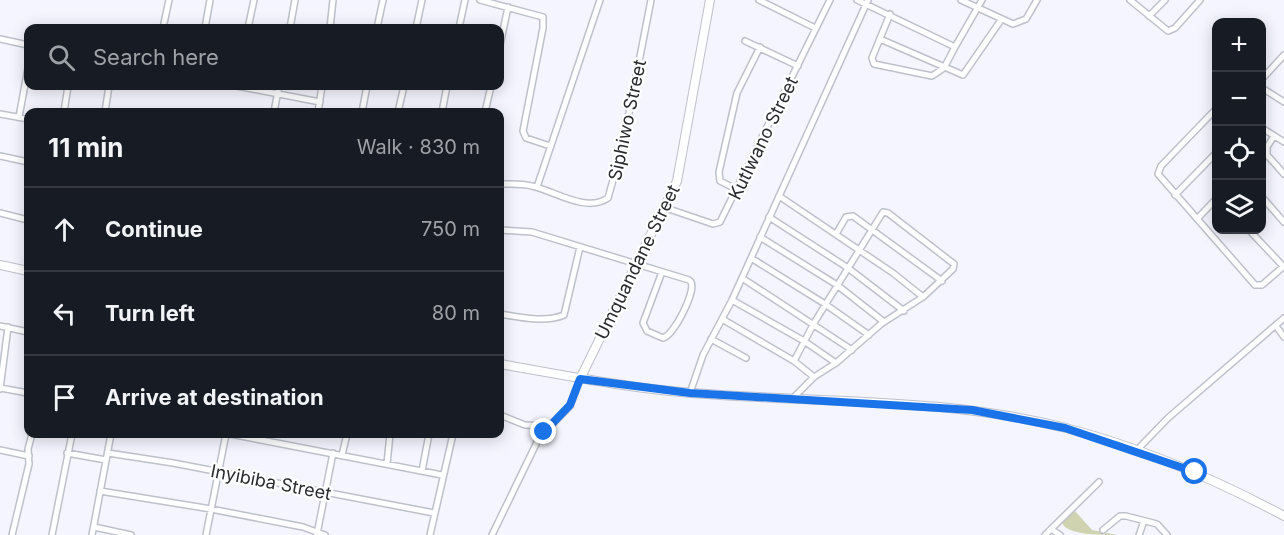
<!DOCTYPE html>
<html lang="en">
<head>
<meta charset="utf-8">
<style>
	:root { --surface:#171b24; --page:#242831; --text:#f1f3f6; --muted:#9ea1a6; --line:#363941 }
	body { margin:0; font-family:Inter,sans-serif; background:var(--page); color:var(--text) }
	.controls { position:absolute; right:18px; top:18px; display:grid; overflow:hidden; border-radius:12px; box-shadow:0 3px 15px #0003 }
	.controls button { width:54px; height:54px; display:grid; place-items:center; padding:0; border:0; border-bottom:2px solid var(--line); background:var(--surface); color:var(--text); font:30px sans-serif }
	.stop { position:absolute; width:18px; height:18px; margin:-14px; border:4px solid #1a73e8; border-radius:50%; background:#fff }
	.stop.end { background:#1a73e8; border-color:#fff; box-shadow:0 2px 6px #0008 }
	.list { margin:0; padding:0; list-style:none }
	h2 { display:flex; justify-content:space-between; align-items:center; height:78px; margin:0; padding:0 24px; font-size:26px }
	h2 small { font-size:20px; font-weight:400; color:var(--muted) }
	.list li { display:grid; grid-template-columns:39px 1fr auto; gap:18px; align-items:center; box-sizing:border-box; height:84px; padding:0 24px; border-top:2px solid var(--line) }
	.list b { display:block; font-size:22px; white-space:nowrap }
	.list em { font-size:20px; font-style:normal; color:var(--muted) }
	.icon { flex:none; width:33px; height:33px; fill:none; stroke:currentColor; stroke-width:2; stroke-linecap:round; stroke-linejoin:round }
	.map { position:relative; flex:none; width:1284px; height:535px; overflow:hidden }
	.search { position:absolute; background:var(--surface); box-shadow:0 3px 15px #0003; left:24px; top:24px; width:480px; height:66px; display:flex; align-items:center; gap:15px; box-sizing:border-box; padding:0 21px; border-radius:12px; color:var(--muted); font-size:22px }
	.panel { position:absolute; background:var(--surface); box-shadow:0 3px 15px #0003; left:24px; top:108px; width:480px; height:330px; border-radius:12px }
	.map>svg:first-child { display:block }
</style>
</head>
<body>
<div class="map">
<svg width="1284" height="535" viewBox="0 0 1284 535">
	<rect width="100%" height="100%" fill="#f4f5fe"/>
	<!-- green -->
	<path fill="#cfd3af" d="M1074,510L1092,530L1117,535C1102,535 1064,535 1062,522Z"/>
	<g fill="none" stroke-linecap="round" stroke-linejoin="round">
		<defs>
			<path id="street" d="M480,0L543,17V28L523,131L526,138L550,146
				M759,0L815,28
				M857,0L955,47L982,0
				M961,0L1013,24L1026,19L1037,0
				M1130,0L1168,31L1175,28L1200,0
				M890,14L872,58L874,64L932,76L944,68L955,47
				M1149,16L1165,0
				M163,28L169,0
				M205,28L210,0
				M248,28L254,0
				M290,28L295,0
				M330,28L333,0
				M377,28L383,0
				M416,28L422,0
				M459,28L465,0
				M0,39L28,45
				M880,39L963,75L1001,20
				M745,41L798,66
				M500,45L508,7
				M1262,79L1284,55
				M237,86L320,102
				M1262,88L1284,102
				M1216,109L1161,166L1158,174L1255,285H1262L1284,266
				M64,112L68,86
				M105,112L109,86
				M274,112L279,86
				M318,112L322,86
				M362,112L367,86
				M398,112L404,86
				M442,112L447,86
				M485,112L491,86
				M0,114L28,119
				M19,117L28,68
				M1262,128L1284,142
				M1274,136L1267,147V155L1284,174
				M0,156L28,162
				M500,184C511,184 521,183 532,186C555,191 586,213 608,198L623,144L651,0
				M537,187L600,0
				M738,190L720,181L719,172L737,93L760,47
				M1175,195L1216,153
				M779,196L893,273L923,297
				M1262,197L1284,222
				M666,208L713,224L720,222L830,0
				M0,213L28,220
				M769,217L848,268L904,311
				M1197,219L1216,199
				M500,230L532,232L689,280L691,282C696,292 674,335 663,338L647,331L643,323L662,272
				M1249,230L1283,266
				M836,234L846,217L853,216L942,281
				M760,237L837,285L884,322
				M751,258L825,304L869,335
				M742,278L852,350
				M732,300L804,341L836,363
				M500,314C519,317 545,323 564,315L580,247
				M722,319L794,361L814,377
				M0,326L28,332
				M1276,326L1284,337
				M711,339L746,358
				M0,388L28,393
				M0,389L8,327
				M690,393L703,355L732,300L868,0
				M793,398L814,377L836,363L881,324L923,297L953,269L954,264L888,213L883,212L814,323L794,361
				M500,415L525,425L549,426
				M230,434L442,475
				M0,450L29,456
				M1137,450L1168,418L1284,318
				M67,453L106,460
				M108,453L173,463L434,513
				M342,455L347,434
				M387,464L390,434
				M422,471L429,434
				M100,491L211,509L303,527L325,535
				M94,527L131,535
				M1051,529L1060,535
				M1103,530L1120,516H1126L1157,524L1167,535
				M317,534L333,453
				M12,535L29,464L28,449L32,434
				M52,535L72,434
				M92,535L111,434
				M206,535L226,434
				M430,535L453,434
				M492,535L539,438L570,406L580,379
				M1045,535L1099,482
				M1139,535L1144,521"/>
			<path id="secondary" d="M0,265L28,271
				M500,364C563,375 627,388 692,393C817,403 944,397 1066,428C1142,448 1215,479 1284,516
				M580,379L677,181L710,0"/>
		</defs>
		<!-- street casing -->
		<use href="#street" stroke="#bec0cb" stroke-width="8"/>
		<!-- secondary casing -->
		<use href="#secondary" stroke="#bec0cb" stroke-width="10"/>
		<!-- street -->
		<use href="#street" stroke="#fff" stroke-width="5"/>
		<!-- secondary -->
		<use href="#secondary" stroke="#fff" stroke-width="8"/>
	</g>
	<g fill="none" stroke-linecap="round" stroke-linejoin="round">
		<!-- route -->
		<path stroke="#1a73e8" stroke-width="8" d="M544,432L570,405L580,379L690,393L972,410L1065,428L1195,472"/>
	</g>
	<g text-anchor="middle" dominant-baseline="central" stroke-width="4.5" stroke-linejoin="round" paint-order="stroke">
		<!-- street labels -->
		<g font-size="18" fill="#292a2e" stroke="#fff">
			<text transform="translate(627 120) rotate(-78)">Siphiwo Street</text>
			<text transform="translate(763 138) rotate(-64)">Kutlwano Street</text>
			<text transform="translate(637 262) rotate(-64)">Umquandane Street</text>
			<text transform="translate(271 482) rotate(11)">Inyibiba Street</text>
		</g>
	</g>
</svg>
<div class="controls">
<button>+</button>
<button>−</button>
<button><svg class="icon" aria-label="locate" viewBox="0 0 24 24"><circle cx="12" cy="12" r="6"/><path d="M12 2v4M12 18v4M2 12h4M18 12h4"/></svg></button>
<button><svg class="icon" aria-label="layers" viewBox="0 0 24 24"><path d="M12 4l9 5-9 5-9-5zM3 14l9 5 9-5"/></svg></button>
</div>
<div class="stop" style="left:1195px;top:472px"></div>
<div class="stop end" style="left:544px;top:432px"></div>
<div class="search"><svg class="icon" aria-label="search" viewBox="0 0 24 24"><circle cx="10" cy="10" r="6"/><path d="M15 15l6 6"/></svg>Search here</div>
<section class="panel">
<h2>11 min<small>Walk · 830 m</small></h2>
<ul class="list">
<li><svg class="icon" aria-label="ahead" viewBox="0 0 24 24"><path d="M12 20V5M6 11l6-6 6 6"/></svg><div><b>Continue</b></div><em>750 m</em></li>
<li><svg class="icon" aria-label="left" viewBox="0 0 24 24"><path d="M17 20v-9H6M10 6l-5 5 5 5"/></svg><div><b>Turn left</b></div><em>80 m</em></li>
<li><svg class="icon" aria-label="arrive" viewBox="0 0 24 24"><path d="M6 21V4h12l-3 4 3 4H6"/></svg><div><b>Arrive at destination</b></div></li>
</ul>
</section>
</div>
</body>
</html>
